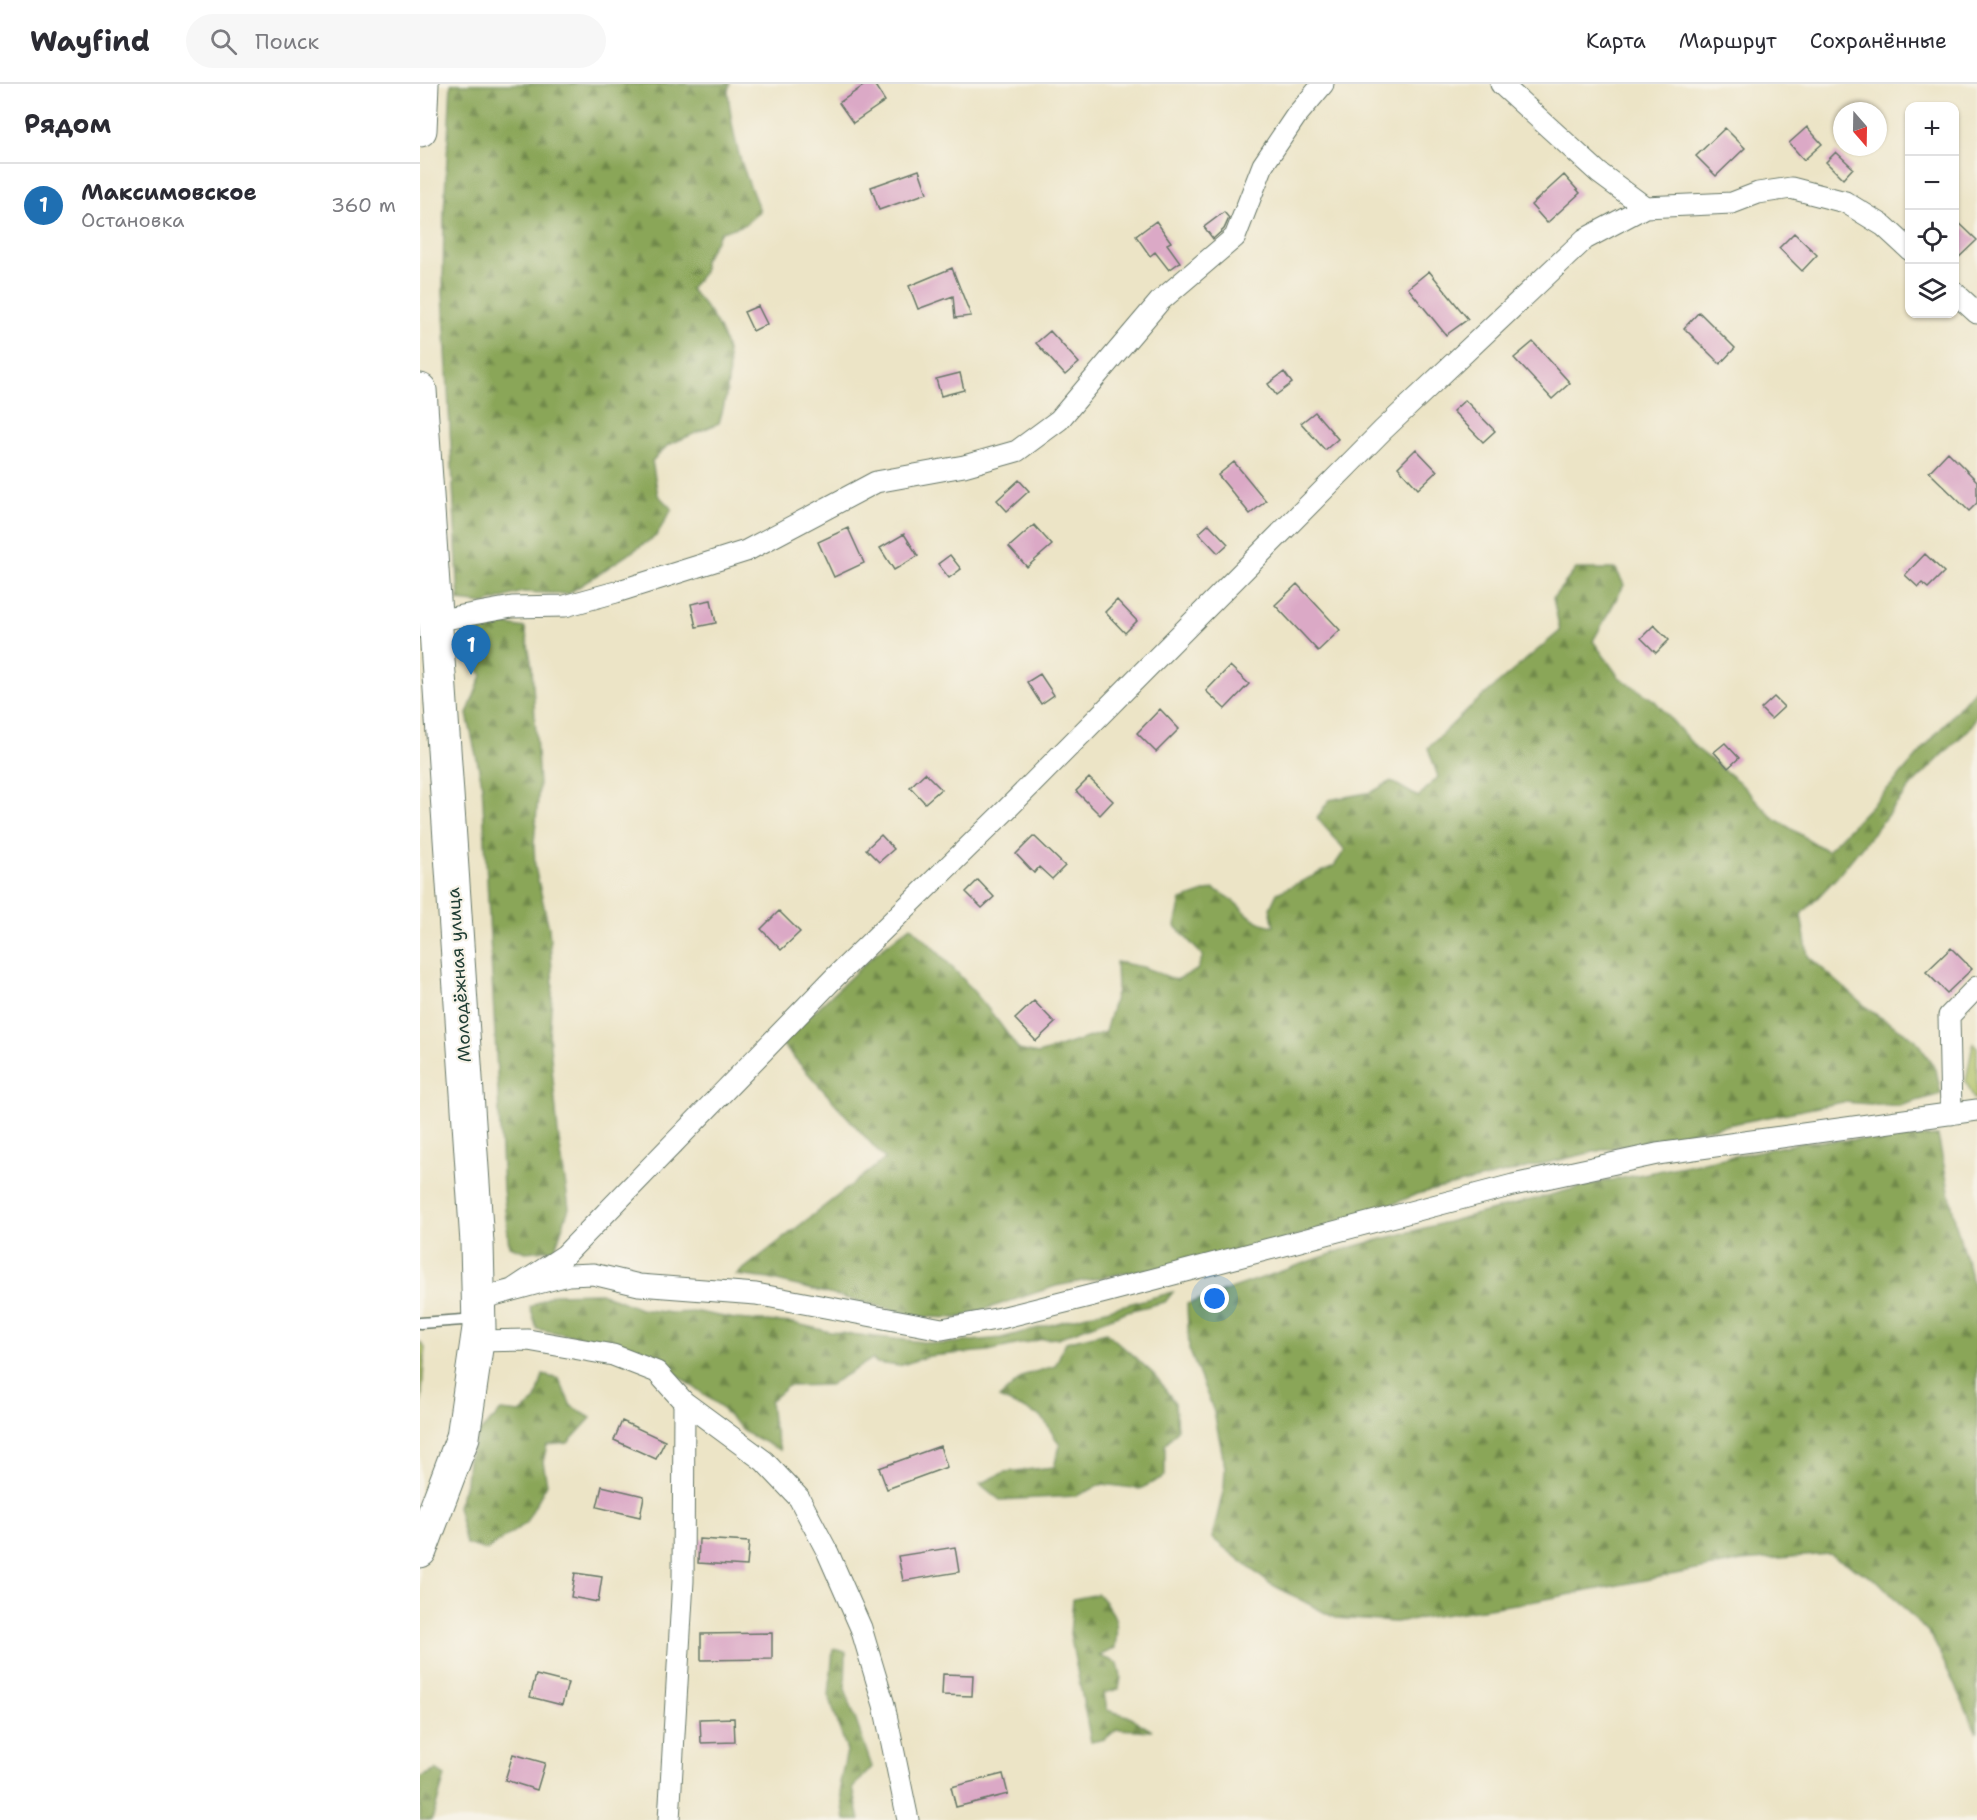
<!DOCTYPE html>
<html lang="ru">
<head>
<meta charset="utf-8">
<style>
	:root { --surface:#fff; --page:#f7f7f7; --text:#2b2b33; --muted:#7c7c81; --line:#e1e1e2; --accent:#1f6fb2 }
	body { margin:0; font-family:"Shantell Sans",sans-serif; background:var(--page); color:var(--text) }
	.controls { position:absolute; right:18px; top:18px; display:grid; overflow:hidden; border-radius:12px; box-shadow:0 2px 4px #0004 }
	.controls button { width:54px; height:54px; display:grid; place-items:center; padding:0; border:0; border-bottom:2px solid var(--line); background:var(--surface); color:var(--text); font:30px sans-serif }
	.compass { position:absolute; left:1413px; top:18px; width:54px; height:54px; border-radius:50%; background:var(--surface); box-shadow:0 2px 4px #0004; rotate:160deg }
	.you { position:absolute; left:795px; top:1215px; width:21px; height:21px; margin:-15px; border:4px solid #fff; border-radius:50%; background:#1a73e8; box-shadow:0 0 0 9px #1a73e833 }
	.badge { display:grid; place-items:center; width:39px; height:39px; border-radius:50%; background:var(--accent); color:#fff; font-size:20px; font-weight:700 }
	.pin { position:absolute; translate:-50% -50px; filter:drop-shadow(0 2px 3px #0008) }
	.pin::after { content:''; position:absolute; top:32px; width:21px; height:18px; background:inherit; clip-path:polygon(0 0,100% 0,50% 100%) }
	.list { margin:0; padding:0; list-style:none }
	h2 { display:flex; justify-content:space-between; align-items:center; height:78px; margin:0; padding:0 24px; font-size:26px }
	h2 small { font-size:20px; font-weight:400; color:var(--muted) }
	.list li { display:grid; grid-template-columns:39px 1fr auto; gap:18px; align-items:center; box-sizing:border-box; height:84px; padding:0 24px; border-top:2px solid var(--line) }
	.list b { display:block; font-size:22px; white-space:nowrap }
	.list p { margin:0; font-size:20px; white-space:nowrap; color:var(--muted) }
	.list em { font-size:20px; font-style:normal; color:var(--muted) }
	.icon { flex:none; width:33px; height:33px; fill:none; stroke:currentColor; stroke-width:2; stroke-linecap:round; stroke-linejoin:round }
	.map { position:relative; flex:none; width:1557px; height:1736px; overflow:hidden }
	header { display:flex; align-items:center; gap:36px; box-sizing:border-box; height:84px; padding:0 30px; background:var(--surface); border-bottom:2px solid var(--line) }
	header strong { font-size:28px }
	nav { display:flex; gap:33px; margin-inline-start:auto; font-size:21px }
	.search { width:420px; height:54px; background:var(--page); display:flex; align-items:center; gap:15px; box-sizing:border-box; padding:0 21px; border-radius:33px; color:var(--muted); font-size:22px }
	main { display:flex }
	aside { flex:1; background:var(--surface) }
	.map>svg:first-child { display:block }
</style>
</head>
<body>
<header>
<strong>Wayfind</strong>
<div class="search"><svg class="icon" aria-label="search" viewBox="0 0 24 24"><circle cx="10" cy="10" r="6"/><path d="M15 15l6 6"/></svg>Поиск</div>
<nav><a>Карта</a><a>Маршрут</a><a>Сохранённые</a></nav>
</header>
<main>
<aside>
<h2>Рядом<small></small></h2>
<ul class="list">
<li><span class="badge">1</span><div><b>Максимовское</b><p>Остановка</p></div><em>360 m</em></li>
</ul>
</aside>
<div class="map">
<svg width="1557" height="1736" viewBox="0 0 1557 1736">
	<defs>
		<pattern id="forest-firs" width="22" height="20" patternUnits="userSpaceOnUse" patternTransform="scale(1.5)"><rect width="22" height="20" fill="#8aa659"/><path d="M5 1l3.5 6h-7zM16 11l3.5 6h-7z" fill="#70884a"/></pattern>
	</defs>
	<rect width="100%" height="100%" fill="#f7f3e8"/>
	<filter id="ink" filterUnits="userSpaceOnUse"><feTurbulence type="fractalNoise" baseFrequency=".0167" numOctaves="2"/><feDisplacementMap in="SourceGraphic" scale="12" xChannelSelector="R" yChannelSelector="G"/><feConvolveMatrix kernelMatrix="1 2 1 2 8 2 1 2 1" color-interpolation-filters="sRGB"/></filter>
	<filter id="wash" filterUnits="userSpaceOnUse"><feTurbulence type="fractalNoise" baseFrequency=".008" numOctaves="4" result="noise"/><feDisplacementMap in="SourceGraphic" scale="24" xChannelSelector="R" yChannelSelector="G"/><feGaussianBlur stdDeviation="1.35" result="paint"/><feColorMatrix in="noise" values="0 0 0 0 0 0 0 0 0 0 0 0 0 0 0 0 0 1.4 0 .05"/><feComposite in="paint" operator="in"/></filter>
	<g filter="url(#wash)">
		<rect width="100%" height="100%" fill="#ece4c6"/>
		<!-- grass -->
		<path fill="#aebf63" stroke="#667e4c" stroke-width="1.5" d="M1553,959L1557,963V1014L1554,1015L1546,997Z
			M0,1258L5,1264L0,1340Z"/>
		<!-- forest -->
		<path fill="url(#forest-firs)" stroke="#547246" stroke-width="1.5" d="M31,0H310L308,6C312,55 321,82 340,127L324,141L301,148L284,176V188L270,205C312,249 317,282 299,339L248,361L232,377L238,411L252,425L236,452L148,510L102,508L64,520L39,517L23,209L24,129Z
			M1156,485H1196L1204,501L1173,557L1199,593L1235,617L1276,664L1319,698L1352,733L1407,767L1477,695L1557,603V632L1550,644L1492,701L1417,793L1381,831L1388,872L1452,928L1495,955L1516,985L1521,1010L1479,1022L1423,1018L1186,1065L997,1110L938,1135L783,1179L710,1188L636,1202L538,1234L502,1233L349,1195L316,1191L465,1075L361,959L456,869L491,842C532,880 567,920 599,966L618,970L685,948L697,906L696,878L723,883L756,896L777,886L783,872L755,842L761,816L793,805C822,816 823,837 854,842L850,824L857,809L914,782L925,766L897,734L909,716L952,708L971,697L998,713L1018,693L1008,664L1049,624L1140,547L1133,514Z
			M76,539L105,544L112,583L119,702L114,760L115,783L129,844L133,900L129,951L138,1049L149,1124L135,1165L106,1168L89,1162L83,1105L62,699L47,630L62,591L43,567L46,548Z
			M1518,1052L1536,1141L1557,1213V1649L1512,1553L1458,1497L1409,1470L1323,1477L1116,1517L975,1538L915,1534L849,1499L792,1454L804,1404L805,1383L794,1328L769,1265L767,1220L928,1164L1172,1100L1385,1058Z
			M753,1208L745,1218L708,1227L638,1254L623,1255L568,1267L509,1272L479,1282L457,1279L452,1275L409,1301L368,1302L350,1317L352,1336L360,1366L326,1349L297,1320L238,1277L170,1255L117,1245L110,1223L133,1210L181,1209L220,1225L251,1229L278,1228L315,1235L373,1239L411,1248L522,1260L581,1254Z
			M686,1248L735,1291L755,1319L757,1346L745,1361V1392L720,1405L683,1400L656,1412L580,1416L560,1400L585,1388L634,1383L640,1361L622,1333L579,1314L605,1291L635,1282L646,1258Z
			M123,1291L139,1295L151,1322L171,1334L148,1359L127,1361L123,1378L127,1400L105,1440L66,1466L46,1460L37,1422L46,1398L48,1376L59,1349L81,1327L100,1329L116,1316Z
			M678,1510C697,1531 699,1537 695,1564L679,1572L698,1579L701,1593L699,1605L684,1609L687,1626L708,1632L732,1647L697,1645L685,1655L671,1658L650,1550L653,1515Z
			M413,1565L426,1568L425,1605L452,1683L433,1704L440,1736H425L420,1698L427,1667L409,1612Z
			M16,1686L25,1692L12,1736H0V1694Z"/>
		<g id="blocks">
			<!-- building -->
			<path fill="#dba9c6" d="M446,0H454L465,17L433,39L419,19Z
				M1387,43L1402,60L1384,76L1369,59Z
				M1305,44L1325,64L1296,92L1276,72Z
				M1416,68L1433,84L1423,95L1406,78Z
				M499,86L507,109L459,126L451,103Z
				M1144,91L1160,109L1127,139L1111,121Z
				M804,128L809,134L804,145L793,155L784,143Z
				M1534,134L1557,156L1534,178Z
				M736,137L751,158L747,160L760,178L749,186L735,168L730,172L716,152Z
				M1374,149L1397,171L1382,187L1359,164Z
				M532,184L551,232L535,234L533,212L498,225L489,202Z
				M1009,187L1048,235L1026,251L988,204Z
				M338,222L347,240L333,247L324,228Z
				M1279,228L1315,264L1300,280L1264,244Z
				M630,247L659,279L645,291L616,259Z
				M1113,258L1150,299L1132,315L1094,274Z
				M864,288L872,299L856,311L848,300Z
				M540,289L544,306L521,312L516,295Z
				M1045,316L1075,347L1063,358L1033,327Z
				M895,328L918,355L905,366L881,339Z
				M996,365L1017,387L998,405L978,383Z
				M1528,368L1557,397V419L1549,427L1509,388Z
				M814,378L846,417L830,430L798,391Z
				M599,396L609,407L587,427L577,416Z
				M789,440L808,460L798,469L779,449Z
				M614,441L632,461L607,483L589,463Z
				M428,444L444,479L414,493L398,458Z
				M484,450L498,472L474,486L460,464Z
				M1505,470L1524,488L1508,504L1502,499L1498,503L1485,491Z
				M530,471L541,485L529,494L518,480Z
				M877,500L920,546L898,567L855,521Z
				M291,516L296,539L276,543L271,520Z
				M697,516L717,537L705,549L685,528Z
				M1234,541L1249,556L1236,569L1221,554Z
				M810,582L829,600L805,625L786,607Z
				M620,590L634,611L621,620L607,598Z
				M1354,613L1364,623L1351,635L1341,625Z
				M740,625L759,645L736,668L717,649Z
				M1305,659L1319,674L1308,684L1294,668Z
				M505,689L521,705L505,719L490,703Z
				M669,694L693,717L680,731L656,707Z
				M461,751L474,765L459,778L446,765Z
				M614,752L645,782L632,795L619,783L614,789L596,770Z
				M558,796L574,813L562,824L546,808Z
				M359,827L380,848L361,866L341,845Z
				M1531,864L1552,885L1527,909L1506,888Z
				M614,917L635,939L616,957L595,935Z
				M202,1337L245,1357L236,1375L194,1356Z
				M520,1362L527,1383L467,1405L459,1384Z
				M182,1402L224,1412L220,1433L177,1423Z
				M279,1455L329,1458L327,1482L278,1479Z
				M535,1463L539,1488L483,1497L478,1472Z
				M155,1489L182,1493L178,1518L151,1513Z
				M352,1549V1575L281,1576V1550Z
				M523,1590L553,1591L552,1612L522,1611Z
				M116,1591L148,1599L142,1621L110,1613Z
				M314,1634L315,1658L281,1659L280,1635Z
				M93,1670L125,1679L117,1706L85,1696Z
				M583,1690L588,1710L536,1723L531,1703Z"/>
		</g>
	</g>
	<g filter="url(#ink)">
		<use href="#blocks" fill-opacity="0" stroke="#677767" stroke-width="1.5"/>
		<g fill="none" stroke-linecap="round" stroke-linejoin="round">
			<defs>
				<path id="lane" d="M0,1239L57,1235"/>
				<path id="street" d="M1081,0L1179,89L1225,123
					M1534,208L1557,229
					M14,537L92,523L145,522L196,508L326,467L456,398L544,382L597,367L639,336L740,217L815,153L843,81L876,32L903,0
					M1531,1030L1529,932L1557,903
					M92,1206L145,1171L415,893L586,726L963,346L1165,155L1225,123L1312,119L1338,109L1371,104L1425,118L1464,142L1490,166
					M59,1215L148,1191L173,1190L219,1201L336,1210L522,1245L581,1234L681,1209L1093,1101L1237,1070L1557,1026
					M57,1257L108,1256L193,1271L237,1288L264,1318L344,1377L379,1414L408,1469L441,1544L464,1621L488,1736
					M249,1736L263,1497L264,1318"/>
				<path id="primary" d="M0,46L2,0
					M0,306L57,1159L59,1244L43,1353L0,1467"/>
			</defs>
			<!-- lane casing -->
			<use href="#lane" stroke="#677767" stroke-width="13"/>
			<!-- street casing -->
			<use href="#street" stroke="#677767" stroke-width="23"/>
			<!-- primary casing -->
			<use href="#primary" stroke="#677767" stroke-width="35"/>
			<!-- lane -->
			<use href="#lane" stroke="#fff" stroke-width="10"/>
			<!-- street -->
			<use href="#street" stroke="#fff" stroke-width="21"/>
			<!-- primary -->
			<use href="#primary" stroke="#fff" stroke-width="33"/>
		</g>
	</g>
	<g text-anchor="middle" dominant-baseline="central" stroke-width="4.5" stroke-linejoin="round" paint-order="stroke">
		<!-- street labels -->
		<g font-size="18" fill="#1f3d34" stroke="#f7f3e8">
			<text transform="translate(39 891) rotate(-94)">Молодёжная улица</text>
		</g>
	</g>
</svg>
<div class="controls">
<button>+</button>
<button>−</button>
<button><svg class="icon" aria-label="locate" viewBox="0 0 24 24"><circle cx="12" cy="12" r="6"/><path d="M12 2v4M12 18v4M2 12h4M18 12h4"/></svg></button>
<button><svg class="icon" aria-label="layers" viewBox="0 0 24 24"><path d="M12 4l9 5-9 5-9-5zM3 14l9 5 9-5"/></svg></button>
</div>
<svg class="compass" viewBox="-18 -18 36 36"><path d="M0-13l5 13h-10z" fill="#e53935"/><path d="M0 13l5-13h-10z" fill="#7c7c81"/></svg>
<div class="you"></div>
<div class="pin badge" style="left:51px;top:591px">1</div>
</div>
</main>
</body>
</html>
